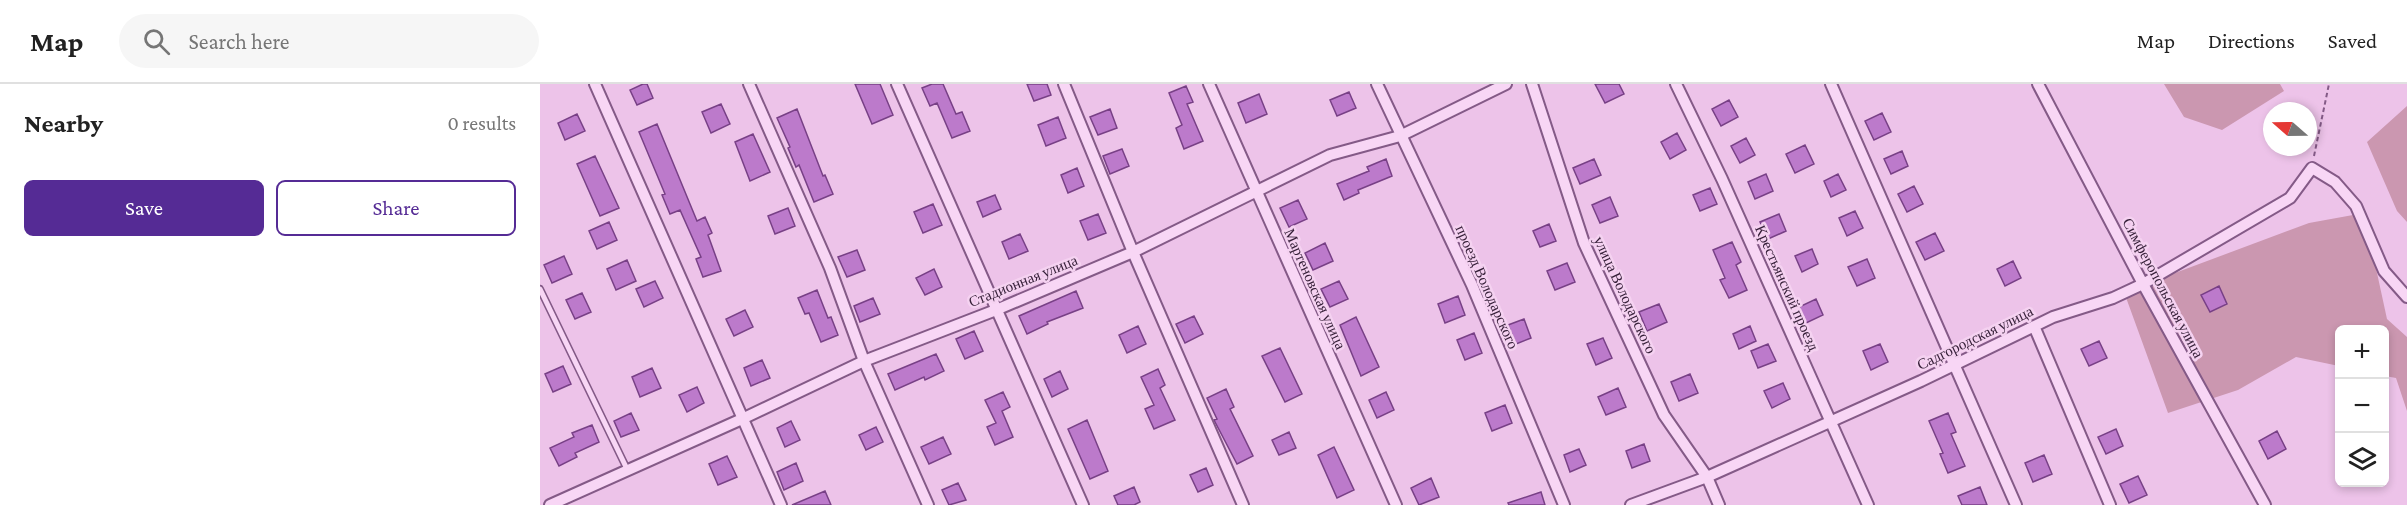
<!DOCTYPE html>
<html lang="en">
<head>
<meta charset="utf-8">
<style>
	:root { --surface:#fff; --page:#f6f6f6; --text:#222; --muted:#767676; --line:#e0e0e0; --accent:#552b95 }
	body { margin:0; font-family:"Crimson Pro",serif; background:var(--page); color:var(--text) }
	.controls { position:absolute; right:18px; bottom:18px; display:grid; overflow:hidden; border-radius:9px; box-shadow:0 3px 9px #0003 }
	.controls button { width:54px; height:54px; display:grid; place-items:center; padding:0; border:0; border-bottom:2px solid var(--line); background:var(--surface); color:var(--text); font:30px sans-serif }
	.compass { position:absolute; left:1723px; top:18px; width:54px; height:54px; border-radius:50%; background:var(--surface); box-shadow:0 3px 9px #0003; rotate:290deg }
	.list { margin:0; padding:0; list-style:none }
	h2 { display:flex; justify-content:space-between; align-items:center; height:78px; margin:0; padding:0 24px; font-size:26px }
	h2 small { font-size:20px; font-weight:400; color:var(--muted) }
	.actions { display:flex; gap:12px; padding:18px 24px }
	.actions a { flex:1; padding:14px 0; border:2px solid var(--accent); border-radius:9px; text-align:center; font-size:21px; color:var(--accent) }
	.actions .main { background:var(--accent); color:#fff }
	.icon { flex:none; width:33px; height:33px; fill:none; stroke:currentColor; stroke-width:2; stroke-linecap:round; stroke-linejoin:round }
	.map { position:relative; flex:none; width:1867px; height:421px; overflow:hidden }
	header { display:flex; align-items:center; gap:36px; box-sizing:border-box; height:84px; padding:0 30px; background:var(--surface); border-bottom:2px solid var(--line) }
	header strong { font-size:28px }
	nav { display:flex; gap:33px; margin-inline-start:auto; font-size:21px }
	.search { width:420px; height:54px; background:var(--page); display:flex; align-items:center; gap:15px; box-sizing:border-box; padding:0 21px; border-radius:33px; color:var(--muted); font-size:22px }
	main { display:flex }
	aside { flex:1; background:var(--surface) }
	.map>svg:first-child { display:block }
</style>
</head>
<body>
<header>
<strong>Map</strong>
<div class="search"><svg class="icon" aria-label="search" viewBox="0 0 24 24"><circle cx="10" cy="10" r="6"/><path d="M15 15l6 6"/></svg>Search here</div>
<nav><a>Map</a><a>Directions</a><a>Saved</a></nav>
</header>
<main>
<aside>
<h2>Nearby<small>0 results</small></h2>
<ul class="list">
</ul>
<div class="actions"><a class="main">Save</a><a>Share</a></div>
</aside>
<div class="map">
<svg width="1867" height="421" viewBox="0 0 1867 421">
	<rect width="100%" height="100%" fill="#edc3e9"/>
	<!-- green -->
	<path fill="#cb97b0" d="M1624,0H1740L1744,7L1682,46L1644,33Z
		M1867,22V138L1857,127L1827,58Z
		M1824,129L1847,235L1867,253V327L1856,294L1845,292L1844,246H1800L1799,282L1756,273L1698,306L1628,329L1584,208L1769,139Z"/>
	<!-- building -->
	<path fill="#bc7acb" stroke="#784086" stroke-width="1.5" d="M103,0H107L113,14L97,21L90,6Z
		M315,0H340L353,31L332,40Z
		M392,0H403L416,30L422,28L430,47L412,54L397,19L390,22L382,4Z
		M487,0H507L511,11L494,17Z
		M1055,0H1079L1084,10L1065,19Z
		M646,2L653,18L647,20L663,57L644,65L636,44L642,41L629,9Z
		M809,8L816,24L797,32L790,16Z
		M719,10L727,30L706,39L698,19Z
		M1189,16L1198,33L1181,42L1172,25Z
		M181,20L190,40L171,49L162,28Z
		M257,25L283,92L285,91L293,110L274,118L259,81L256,83L248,64L250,63L237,34Z
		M570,25L577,44L558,51L550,33Z
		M1342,29L1351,48L1334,56L1325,37Z
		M37,30L45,47L25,56L18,39Z
		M518,33L526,54L506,62L498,41Z
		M117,40L157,137L165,133L172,149L168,151L181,187L163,193L156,175L161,173L140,126L130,130L122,111L125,110L99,48Z
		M1137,49L1146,66L1130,75L1121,58Z
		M213,50L230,88L210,97L195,58Z
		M1206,54L1215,71L1200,79L1191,62Z
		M1265,61L1274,80L1255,89L1246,70Z
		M582,65L589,82L570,90L563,72Z
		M1362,67L1368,82L1351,90L1344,75Z
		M55,72L79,124L60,132L37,80Z
		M846,75L852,92L818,106L819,109L804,116L797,100L829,87L827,83Z
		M1054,75L1061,91L1040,100L1033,84Z
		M537,84L544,102L528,109L521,91Z
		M1226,90L1233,107L1215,115L1208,98Z
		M1298,90L1306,106L1291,113L1284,97Z
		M1374,102L1383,120L1367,128L1358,110Z
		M1170,104L1177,120L1160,127L1153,111Z
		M455,111L461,125L443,133L437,118Z
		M1070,113L1078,132L1060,139L1052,121Z
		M758,116L767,135L749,143L740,124Z
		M393,120L402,141L383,149L374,128Z
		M248,124L255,142L235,150L228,132Z
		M1315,127L1323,144L1307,152L1299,134Z
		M558,130L566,149L548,156L540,137Z
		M1239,130L1246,147L1228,155L1220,138Z
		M69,138L77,156L57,165L49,147Z
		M1009,140L1016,157L1000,163L993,147Z
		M1395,149L1404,167L1385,176L1376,158Z
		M480,150L488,167L469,175L462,158Z
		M1192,158L1201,178L1196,181L1207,206L1189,214L1180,196L1185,194L1173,166Z
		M785,159L793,177L773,186L765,169Z
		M1272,165L1278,180L1262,188L1255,172Z
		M317,166L325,186L307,193L298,173Z
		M24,172L32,190L12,199L4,181Z
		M1327,175L1335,194L1317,202L1308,183Z
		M87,176L96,197L76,206L67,185Z
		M1473,177L1481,194L1465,202L1457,185Z
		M1027,179L1035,198L1015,206L1007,187Z
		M394,185L402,203L385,211L376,194Z
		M115,197L123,214L104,223L96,205Z
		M799,197L808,215L790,223L781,205Z
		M1679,202L1687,220L1670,228L1661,211Z
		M277,206L288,234L291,233L298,251L281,258L269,229L265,230L258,214Z
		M536,207L543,224L507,238L508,240L487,250L479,232Z
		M42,209L51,228L35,235L26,216Z
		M918,212L925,231L905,239L898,220Z
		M333,214L340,230L320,238L314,222Z
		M1276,215L1283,231L1266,239L1259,223Z
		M1119,220L1127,238L1107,247L1099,228Z
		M205,226L213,243L194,252L186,235Z
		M654,232L663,250L645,259L636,240Z
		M816,233L839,283L821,292L800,241Z
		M984,235L991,254L976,260L968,241Z
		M598,242L606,260L587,269L579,251Z
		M1210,242L1216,257L1199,265L1193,250Z
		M434,247L443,267L425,275L416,255Z
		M934,249L942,269L925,276L917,256Z
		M1063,254L1072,274L1056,281L1047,260Z
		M1559,257L1567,274L1549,282L1541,265Z
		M1228,260L1236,277L1218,284L1211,267Z
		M1340,260L1348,278L1331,286L1323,267Z
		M740,264L762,310L745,318L722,272Z
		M396,270L404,287L385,296L384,293L355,306L348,290Z
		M222,276L230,294L211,302L204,284Z
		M23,282L31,300L13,308L5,290Z
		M112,284L121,304L100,313L92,293Z
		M618,285L625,301L620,304L635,336L614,345L605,325L614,321L601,293Z
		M520,287L528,305L512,313L504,295Z
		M1150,290L1158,309L1139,317L1131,298Z
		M1243,299L1250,315L1232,324L1224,307Z
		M157,303L164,319L147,328L139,311Z
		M1078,304L1086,323L1066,331L1058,313Z
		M686,305L694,323L690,325L713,372L697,380L674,336L677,335L667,314Z
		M463,308L470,323L462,327L473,353L455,361L447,343L456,339L445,316Z
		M846,308L854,326L837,334L829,316Z
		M965,321L972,339L952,347L945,329Z
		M91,329L99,346L81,353L74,337Z
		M1408,329L1416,348L1411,350L1425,382L1408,389L1400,370L1403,369L1389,337Z
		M547,336L568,387L550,395L528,345Z
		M251,337L260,356L245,363L237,344Z
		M52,341L59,358L35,369L37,373L19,382L10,364L34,353L32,349Z
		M336,343L343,358L326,366L319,351Z
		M1576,345L1583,362L1566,370L1558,353Z
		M1737,347L1746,365L1728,375L1719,357Z
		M749,348L756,364L739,371L732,356Z
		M403,353L411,370L389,380L381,363Z
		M1104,360L1110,377L1092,384L1086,367Z
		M794,363L814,406L797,414L778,371Z
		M1039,365L1046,381L1030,388L1024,371Z
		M1504,371L1512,390L1493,398L1485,379Z
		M187,372L197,393L178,401L169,380Z
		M256,379L263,397L244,406L237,388Z
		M666,384L673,401L658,408L650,391Z
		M1598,392L1607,411L1589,419L1580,400Z
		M891,394L899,413L879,421L871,404Z
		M418,399L426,416L409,421L402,406Z
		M594,403L600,418L594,421H578L574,412Z
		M1440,403L1447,421H1422L1418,412Z
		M285,407L291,421H252Z
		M1001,408L1005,421H969L968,419Z"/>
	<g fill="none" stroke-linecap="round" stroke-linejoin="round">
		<defs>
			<path id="lane" d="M0,205L87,385"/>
			<path id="street" d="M55,0L241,421
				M209,0L290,184L324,277L388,421
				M357,0L543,421
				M524,0L593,168L703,421
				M669,0L856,421
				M837,0L932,201L1024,421
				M992,0L1044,159L1124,331L1167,393L1179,421
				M1136,0L1182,95L1328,421
				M1291,0L1476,421
				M1498,0L1603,200L1725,421
				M1494,242L1570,421
				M10,421L202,335L324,277L456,226L593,168L790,71L860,52L966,0
				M1091,421L1167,393L1381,297L1513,233L1573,214L1603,200L1750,114L1772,84L1795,98L1816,122L1844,187L1867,213"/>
		</defs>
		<!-- lane casing -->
		<use href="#lane" stroke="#845a87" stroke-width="8"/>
		<!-- street casing -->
		<use href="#street" stroke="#845a87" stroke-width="14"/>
		<!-- path -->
		<path stroke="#845a87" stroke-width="2" stroke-dasharray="4.5 3" stroke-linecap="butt" d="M1774,72L1789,0"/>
		<!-- lane -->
		<use href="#lane" stroke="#f8d6f5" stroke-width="5"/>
		<!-- street -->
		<use href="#street" stroke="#f8d6f5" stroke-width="10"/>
	</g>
	<g text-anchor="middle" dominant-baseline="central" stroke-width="5" stroke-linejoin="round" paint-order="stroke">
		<!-- street labels -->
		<g font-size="15" fill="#341e37" stroke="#f5d2f1">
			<text transform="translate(483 197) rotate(-22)">Стадионная улица</text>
			<text transform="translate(947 203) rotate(66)">проезд Володарского</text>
			<text transform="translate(1247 204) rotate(66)">Крестьянский проезд</text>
			<text transform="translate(1623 204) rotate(62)">Симферопольская улица</text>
			<text transform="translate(775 205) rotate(66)">Мартеновская улица</text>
			<text transform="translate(1085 211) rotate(65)">улица Володарского</text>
			<text transform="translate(1435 254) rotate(-26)">Садгородская улица</text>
		</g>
	</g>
</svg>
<div class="controls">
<button>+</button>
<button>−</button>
<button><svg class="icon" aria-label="layers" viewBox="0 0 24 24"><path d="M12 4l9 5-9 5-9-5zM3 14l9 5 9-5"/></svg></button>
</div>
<svg class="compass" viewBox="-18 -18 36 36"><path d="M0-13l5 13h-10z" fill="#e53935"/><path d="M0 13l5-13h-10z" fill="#767676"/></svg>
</div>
</main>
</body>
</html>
